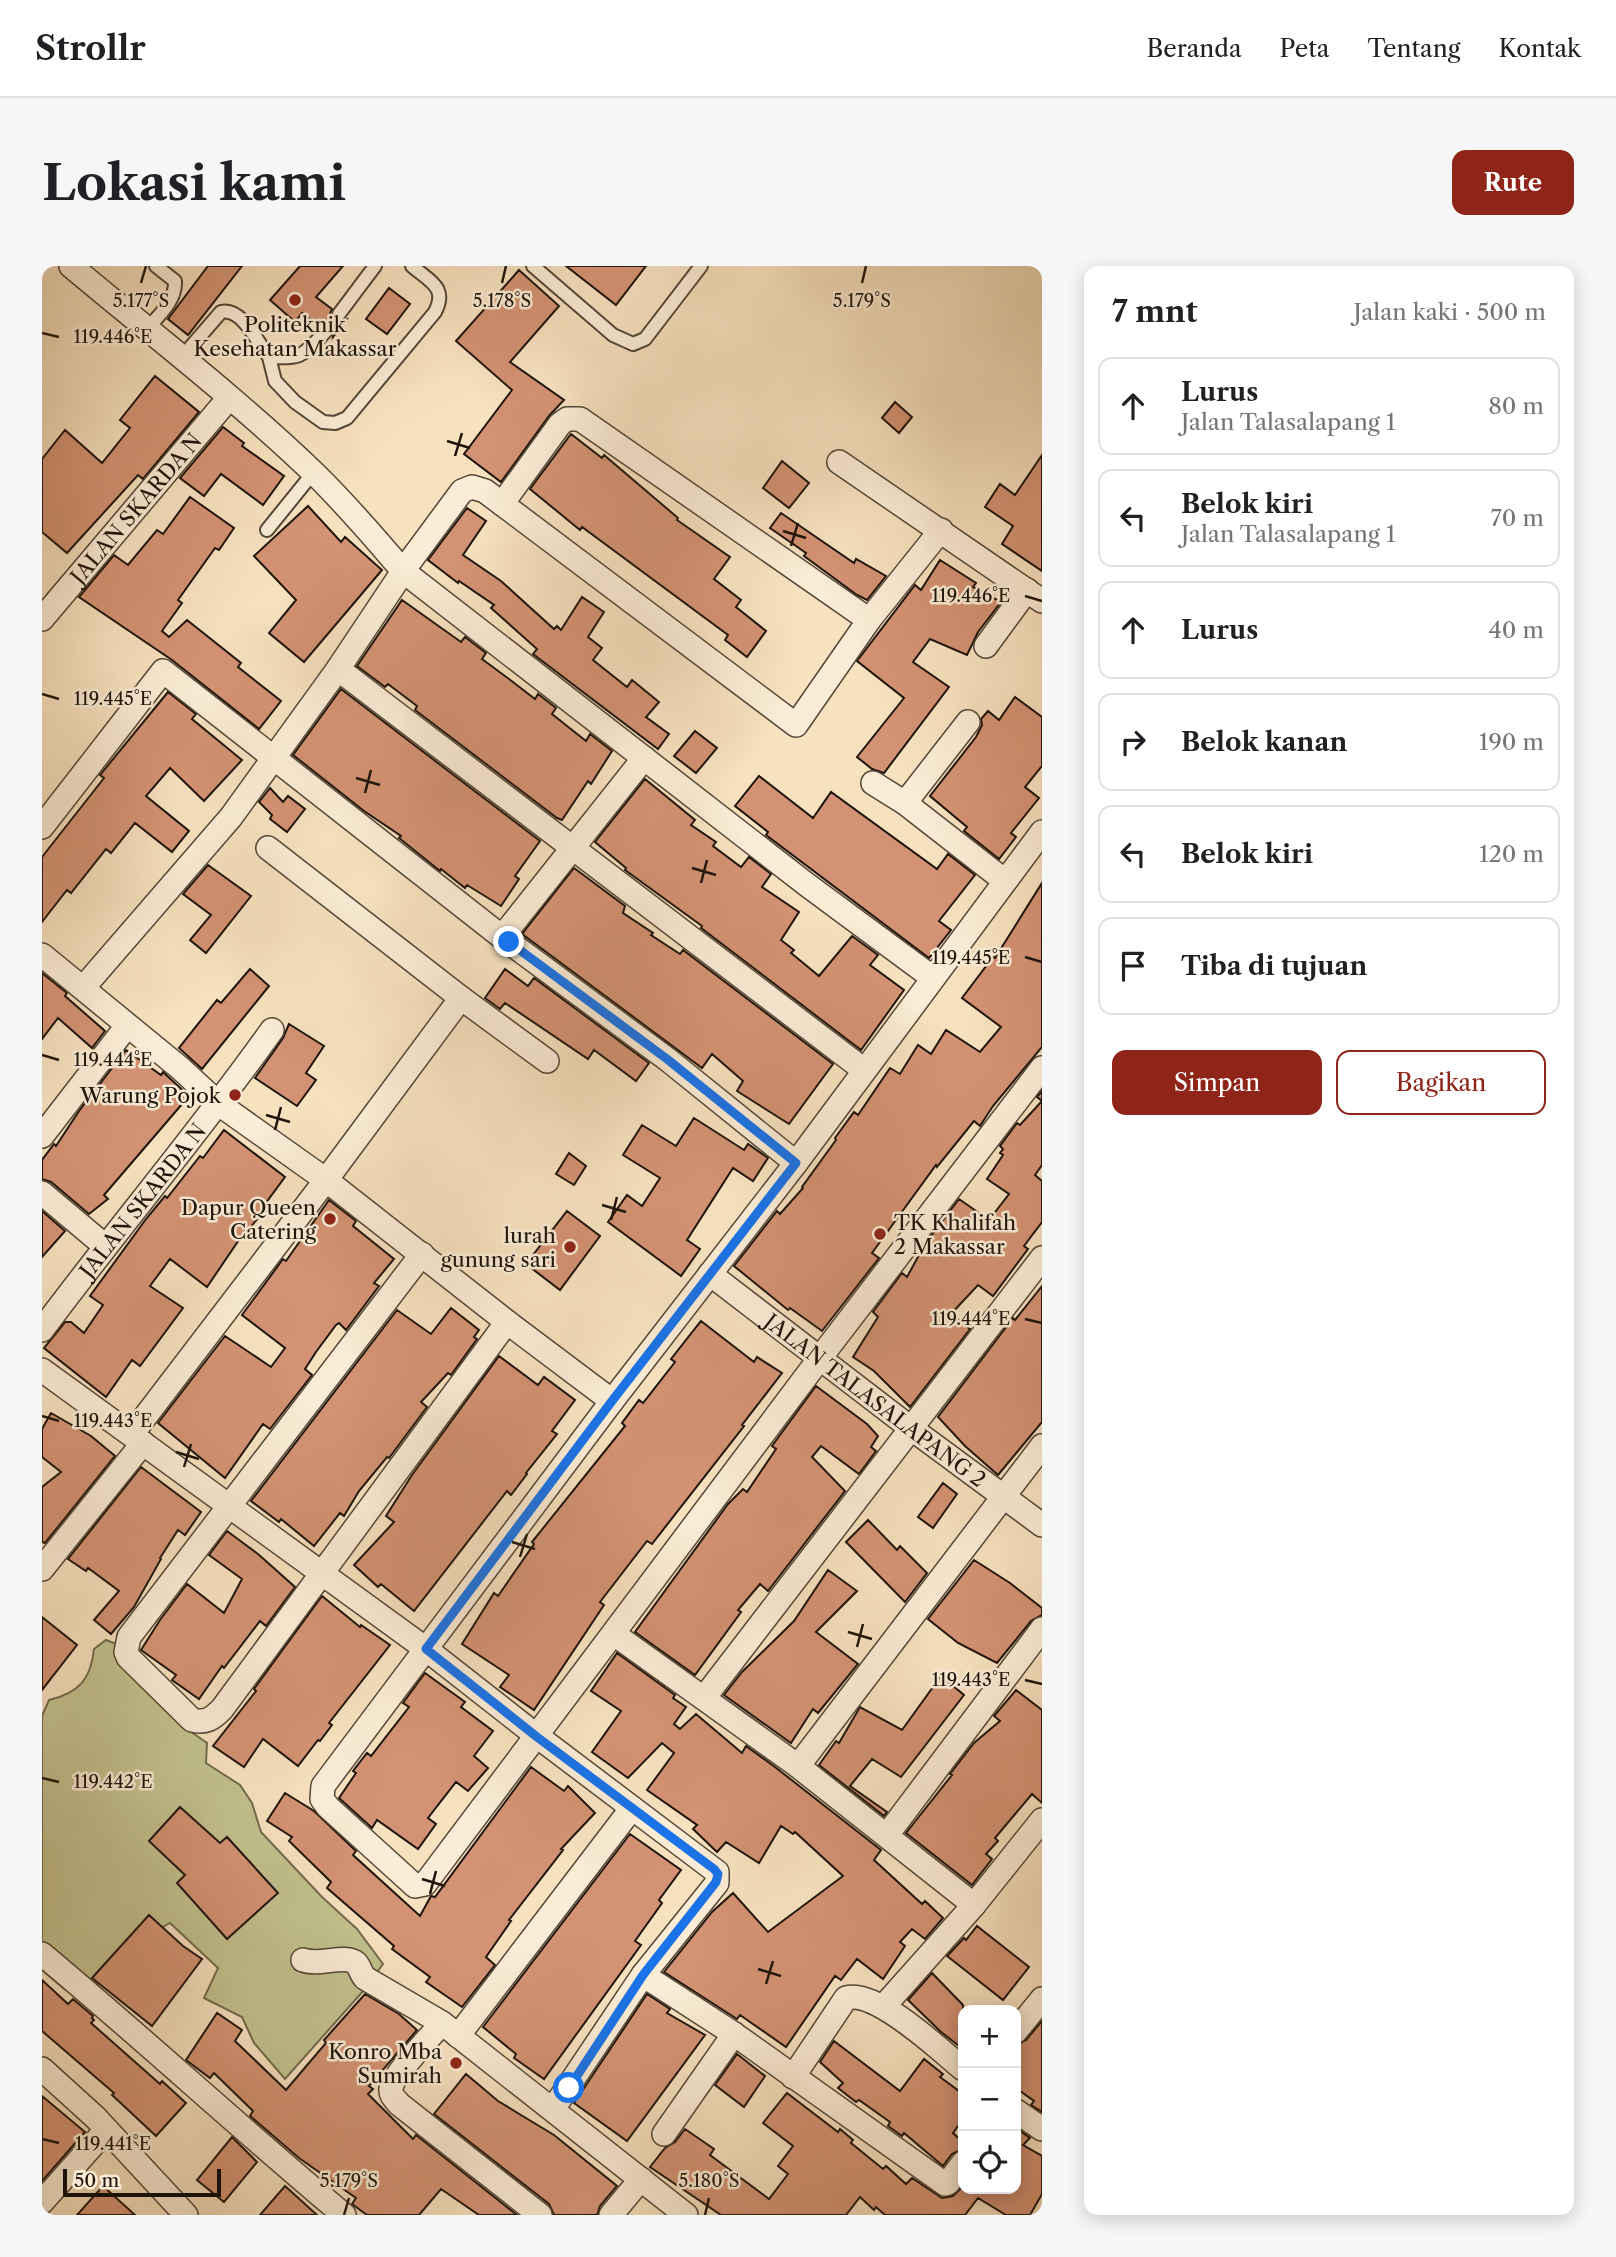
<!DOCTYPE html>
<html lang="id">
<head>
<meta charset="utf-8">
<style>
	:root { --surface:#fff; --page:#f6f6f6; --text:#202124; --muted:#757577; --line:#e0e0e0; --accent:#8f2418 }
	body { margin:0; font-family:"Libre Caslon Text",serif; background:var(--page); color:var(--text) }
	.controls { position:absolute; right:21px; bottom:21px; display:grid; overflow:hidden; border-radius:14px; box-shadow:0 4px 18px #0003 }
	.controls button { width:63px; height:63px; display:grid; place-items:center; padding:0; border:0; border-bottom:2px solid var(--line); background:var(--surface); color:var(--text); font:35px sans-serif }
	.scale { position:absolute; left:21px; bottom:18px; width:158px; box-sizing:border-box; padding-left:7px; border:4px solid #1e140a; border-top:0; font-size:19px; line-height:24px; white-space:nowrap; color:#1e140a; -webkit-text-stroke:5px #faecd5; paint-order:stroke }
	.stop { position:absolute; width:21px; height:21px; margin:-16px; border:5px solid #1a73e8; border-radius:50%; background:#fff }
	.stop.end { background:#1a73e8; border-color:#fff; box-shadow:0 2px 7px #0008 }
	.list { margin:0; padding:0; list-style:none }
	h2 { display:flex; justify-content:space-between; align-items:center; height:91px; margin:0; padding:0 28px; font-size:30px }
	h2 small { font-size:23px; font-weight:400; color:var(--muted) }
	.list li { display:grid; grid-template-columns:46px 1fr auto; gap:21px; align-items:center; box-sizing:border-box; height:98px; margin:0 14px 14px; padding:0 14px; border:2px solid var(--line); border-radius:14px }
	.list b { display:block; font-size:26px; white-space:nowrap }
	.list p { margin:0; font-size:23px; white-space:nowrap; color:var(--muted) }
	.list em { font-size:23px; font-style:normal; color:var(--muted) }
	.actions { display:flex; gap:14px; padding:21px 28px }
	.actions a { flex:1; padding:16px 0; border:2px solid var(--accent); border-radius:14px; text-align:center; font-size:24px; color:var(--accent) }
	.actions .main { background:var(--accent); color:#fff }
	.icon { flex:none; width:38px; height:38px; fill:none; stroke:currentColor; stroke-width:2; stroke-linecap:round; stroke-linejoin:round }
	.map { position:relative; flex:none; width:1000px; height:1949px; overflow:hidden; border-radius:14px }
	header { display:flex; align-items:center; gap:42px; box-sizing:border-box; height:98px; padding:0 35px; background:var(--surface); border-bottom:2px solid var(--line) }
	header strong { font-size:33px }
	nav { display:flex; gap:38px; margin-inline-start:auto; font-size:24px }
	.intro { display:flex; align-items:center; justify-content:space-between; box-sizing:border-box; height:168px; padding:0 42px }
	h1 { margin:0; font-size:49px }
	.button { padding:18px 32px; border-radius:14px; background:var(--accent); color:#fff; font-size:24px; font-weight:700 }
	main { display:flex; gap:42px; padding:0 42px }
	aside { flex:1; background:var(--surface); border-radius:14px; box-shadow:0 4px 18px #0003 }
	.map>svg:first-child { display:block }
</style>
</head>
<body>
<header>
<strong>Strollr</strong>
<nav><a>Beranda</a><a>Peta</a><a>Tentang</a><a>Kontak</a></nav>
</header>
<div class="intro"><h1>Lokasi kami</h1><a class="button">Rute</a></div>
<main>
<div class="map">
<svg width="1000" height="1949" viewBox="0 0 1000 1949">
	<rect width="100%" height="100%" fill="#f7e1bf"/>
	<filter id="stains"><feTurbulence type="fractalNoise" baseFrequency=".00286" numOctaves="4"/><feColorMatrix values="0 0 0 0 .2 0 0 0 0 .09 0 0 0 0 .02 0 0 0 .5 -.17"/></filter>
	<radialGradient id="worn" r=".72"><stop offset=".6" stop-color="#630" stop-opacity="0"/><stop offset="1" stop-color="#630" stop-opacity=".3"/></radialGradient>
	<!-- green -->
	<path fill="#c2c18e" stroke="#706a4c" stroke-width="2" d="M64,1374L77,1379L145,1463L165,1477L164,1497L198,1519L210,1537L219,1566L280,1631L315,1663L341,1698L322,1724L243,1813L212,1777L200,1751L162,1732L176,1702L128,1657L93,1677L44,1731L24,1724L0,1704V1450L7,1434C37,1427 49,1413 52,1383Z"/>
	<!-- building -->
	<path fill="#d39273" stroke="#1e140a" stroke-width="2" d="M166,0H200L146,69L126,53Z
		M258,0H301L274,31L290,43L288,48L291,55L297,57L304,54L291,71L292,63L289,58L282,57L277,60L260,47L253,56L228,34Z
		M524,0H604L574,39Z
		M477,4L517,40L468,96L522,134L507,150L459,216L422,188L470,124L414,75Z
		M347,22L368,38L345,68L324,53Z
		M113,110L157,146L101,213L96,209L25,287L0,266V193L23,164L60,197L88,162L78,154Z
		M853,136L870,151L857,167L840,152Z
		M181,161L202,177L200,180L242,210L221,239L179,208L162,230L138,212Z
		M529,168L560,192L562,189L636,252L635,254L688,291L672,313L699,334L694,341L724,365L705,391L683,374L686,369L540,261L538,264L488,223Z
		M1000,189V305L960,278L971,260L943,241L958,218L973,229Z
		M740,195L767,217L747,242L721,222Z
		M148,231L192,262L177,284L173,282L136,334L140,337L120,365L127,371L145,354L199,397L196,401L239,435L217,463L130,394L37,331L72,289L86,299L115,264L121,268Z
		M266,240L299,276L303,271L340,304L262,396L227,367L254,334L212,290Z
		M425,242L444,255L421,289L459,315L512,363L515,360L519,364L540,331L562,346L546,371L560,382L551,394L585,421L590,414L617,436L604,451L627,468L616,483L491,388L495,383L449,342L452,339L417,315L416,317L386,294Z
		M739,247L812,297L814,293L844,310L825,334L815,329L762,290L764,287L728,262Z
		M898,294L934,317L931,321L959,336L936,366L925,389L888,373L871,396L907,421L842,507L830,503L815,491L862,432L815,395L873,319L879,324Z
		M360,334L419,376L423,371L444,387L440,393L467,413L493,433L496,428L514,442L510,448L544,475L548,468L570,485L549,518L546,515L520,554L515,552L373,444L375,440L346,418L343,421L315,400Z
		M299,423L498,575L473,610L477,613L459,640L425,619L423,622L399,603L398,605L357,572L359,570L322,545L251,489Z
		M126,426L154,448L150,453L200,494L162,535L128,502L104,530L147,565L130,586L93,557L69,587L64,583L29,627L25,624L0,656V591L62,512L58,509Z
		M973,431L1000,451V500L983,521L997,532L969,567L974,571L957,593L922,565L925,561L888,530L934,471L940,459L939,453L946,445L957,454Z
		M653,465L675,482L654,507L632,490Z
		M717,510L771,552L789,526L895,603L906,588L933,609L897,655L909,664L887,692L724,569L726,566L693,540Z
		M603,513L653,554L649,559L674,576L671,580L699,601L707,591L729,608L720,621L757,646L739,674L752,684L749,687L777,710L810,670L836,689L828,699L862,724L819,784L659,662L660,660L583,604L584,602L553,576Z
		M228,522L241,536L246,530L263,543L245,566L228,553L230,549L217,536Z
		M166,599L209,630L164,687L148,674L169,649L141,628Z
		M532,602L583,640L581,647L611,667L609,669L638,688L641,684L791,798L747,858L695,825L701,815L670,788L660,802L480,668Z
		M1000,617V781L951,840L938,860L932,855L895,901L894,899L830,987L837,992L780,1065L748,1042L746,1044L692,1000L735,945L738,948L761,922L760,921L794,874L793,872L812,846L816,849L848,802L858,808L876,779L889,788L904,764L938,786L959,761L920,732L951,691L953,692Z
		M208,703L227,720L160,803L137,782L175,734L179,737Z
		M463,703L486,720L492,712L607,797L594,815L552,784L546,793L463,737L458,743L443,732Z
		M0,707L25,727L23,730L63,765L50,782L16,752L0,773Z
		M247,758L282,780L264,807L274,814L255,840L213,812L241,772Z
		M84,784L119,809L121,806L147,830L62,929L66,933L47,948L9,916L0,913V894L12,878L14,880L37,845Z
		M1000,825V899L993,909L1000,915V956L982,980L986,983L951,1030L936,1019L909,1048L928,1063L868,1141L832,1105L811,1091L836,1051L831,1046L860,1007L865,1011L883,978L917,933L947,954L967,928L945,913L961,889L958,887L961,883L958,880L975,857L978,859L1000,835L995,831Z
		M652,852L702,884L706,878L726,892L711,915L691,902L645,974L658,983L639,1010L566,956L585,929L600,940L618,912L581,889L600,859L634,880Z
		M182,864L243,911L218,945L220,947L204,967L203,965L165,1021L128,993L108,1020L141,1042L98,1100L90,1094L64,1131L2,1082L23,1056H29L42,1067L61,1039L48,1030L104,953L123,930L125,932L158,890L161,892Z
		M527,887L544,900L532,919L514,908Z
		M287,934L314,955L311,960L352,993L332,1017L337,1020L304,1064L297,1057L294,1059L274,1086L263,1103L270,1109L228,1163L221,1158L183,1212L116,1157L183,1070L229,1101L243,1082L200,1049L241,993L244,995Z
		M0,945L23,965L0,991Z
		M525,945L558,970L518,1024L484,998Z
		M1000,1020V1156L956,1209L923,1180L896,1151L971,1052L973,1054Z
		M409,1042L437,1064L432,1071L435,1073L409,1109L406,1107L379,1136L385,1141L347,1192L345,1191L317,1225L302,1250L298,1247L272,1280L239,1253L237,1256L209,1235L355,1044L389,1068Z
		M659,1055L712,1096L715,1091L740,1107L700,1159L702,1160L610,1278L605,1275L558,1336L562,1339L492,1444L458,1421L467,1409L420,1378L452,1327L456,1330L492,1278L490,1276L583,1160L580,1157L597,1134L601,1137L633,1096L629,1093Z
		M457,1090L496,1119L502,1111L533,1134L510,1165L515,1168L484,1207L485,1208L469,1229L465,1225L372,1345L339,1318L336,1321L312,1299L352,1256L344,1250L370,1209Z
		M774,1120L825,1158L836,1170L829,1181L834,1185L817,1208L779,1180L770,1191L803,1225L726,1325L718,1318L696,1344L699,1346L653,1409L593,1366L686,1238L701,1223L705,1226L734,1183L730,1180Z
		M9,1147L49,1170L73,1190L3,1277L0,1276V1221L19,1206L0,1191V1163Z
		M99,1201L159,1246L143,1269L136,1264L118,1292L119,1293L92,1341L69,1368L52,1354L77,1325L46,1302L44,1305L26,1293Z
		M901,1217L915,1228L891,1262L876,1251Z
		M826,1254L855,1284L858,1280L885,1307L863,1336L804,1276Z
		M185,1265L216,1288L253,1321L224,1360L218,1355L182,1402L180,1400L157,1433L130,1414L134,1409L99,1384L118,1354L145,1318L182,1347L200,1313L167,1289Z
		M932,1294L968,1317L1000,1342V1349L989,1355L955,1397L916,1377L886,1353Z
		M786,1304L815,1325L774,1366L816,1398L776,1447L771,1443L749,1477L682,1429L700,1406L752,1355Z
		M280,1330L318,1361L319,1359L348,1379L287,1457L290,1459L278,1475L276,1474L256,1500L221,1473L202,1501L171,1480L214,1425L212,1423Z
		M0,1351L35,1379L0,1424Z
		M575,1387L633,1429L631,1432L644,1441L632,1458L638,1463L654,1448L700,1487L704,1480L733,1501L839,1584L832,1594L880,1638L883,1635L901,1652L883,1673L870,1663L858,1676L863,1680L841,1713L815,1693L799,1714L793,1710L744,1781L698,1749L695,1753L622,1706L670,1646L691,1627L726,1666L801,1610L753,1566L751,1568L739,1560L717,1597L684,1576L675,1586L651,1563L655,1559L605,1524L632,1487L620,1477L586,1512L550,1486L579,1445L549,1425Z
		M383,1407L423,1436L419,1441L451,1465L432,1490L446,1502L426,1525L414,1516L386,1552L394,1558L376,1583L335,1554L330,1562L297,1532L314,1507L311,1505L325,1487L329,1490L367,1441L361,1437Z
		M899,1410L922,1429L859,1511L830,1493L808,1520L845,1546L842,1550L777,1499L794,1475L797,1477L818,1441L860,1464Z
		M974,1424L1000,1444V1537L990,1528L953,1572L956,1575L944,1588L950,1593L930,1619L864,1567L910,1509L908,1508L932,1477L958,1455L952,1450Z
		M489,1501L522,1525L526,1520L553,1547L519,1583L521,1584L467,1654L469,1655L444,1691L453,1699L420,1741L384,1716L388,1711L350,1683L352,1680L285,1622L289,1616L247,1575L250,1571L225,1555L243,1527L272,1545L314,1585L311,1589L378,1650L389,1630L393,1631Z
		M138,1541L178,1577L185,1571L236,1627L185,1673L135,1617L143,1609L107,1575Z
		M588,1568L639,1604L617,1634L620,1637L593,1675L599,1679L502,1813L472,1792L474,1788L441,1761Z
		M107,1649L141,1680L160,1693L110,1760L50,1712Z
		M935,1660L987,1701L961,1734L905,1690L922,1672L924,1674Z
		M890,1707L921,1739V1783L899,1766L866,1734Z
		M0,1714L26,1738L31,1733L51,1750L50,1752L52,1754L49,1757L118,1818L120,1815L144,1837L114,1870L70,1829L72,1827L0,1765Z
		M323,1728L357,1748L375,1764L327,1820L331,1823L326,1828L371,1873L374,1869L475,1949H437L399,1923L377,1949H325L310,1938L314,1932L257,1892L208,1850L211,1845L172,1807L168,1812L144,1794L175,1747L200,1764L193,1775L244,1824L284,1777L282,1774Z
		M605,1728L628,1743L625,1747L663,1769L585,1875L532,1837Z
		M1000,1755V1846L989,1839L992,1835L974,1822V1779L984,1774Z
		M792,1775L858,1825L882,1793L901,1808L898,1811L921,1828V1853L911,1867L921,1876V1883L910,1888L901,1900L862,1867L860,1870L846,1860L848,1856L817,1834L814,1836L796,1822L801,1817L778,1796Z
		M695,1788L723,1810L702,1841L673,1819Z
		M424,1808L456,1835L512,1869L575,1920L558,1940L555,1949H512L507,1938L392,1848Z
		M745,1827L796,1866L798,1863L811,1874L809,1877L841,1903L844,1900L864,1918L870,1912L900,1932L911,1930L921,1920V1923H974V1862L988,1872L981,1879L1000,1890V1928L988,1949H964L936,1932L923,1949H843L834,1941L832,1944L818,1931L804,1949H679L608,1901L623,1882L633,1876L643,1863L672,1883L668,1889L727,1933L746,1908L736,1900L751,1880L721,1857Z
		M0,1830L43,1866L0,1915Z
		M190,1871L215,1896L182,1936L155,1914Z
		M61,1920L93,1949H35Z
		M243,1920L275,1949H218Z"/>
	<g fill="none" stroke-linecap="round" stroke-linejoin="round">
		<defs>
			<path id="lane" d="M491,0L571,69L591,78L603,73L659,0
				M297,48L333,0
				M105,63C117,49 134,35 133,15L114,0
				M284,65C260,90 261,93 227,91L233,115L253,136L281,156L293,157L305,152L393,46C406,21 387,15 370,0
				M140,91L179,46C200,41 215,76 227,91
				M225,264L271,207"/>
			<g id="street">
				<path d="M29,0C110,68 195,133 272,207C304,238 333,272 361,305L764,618L891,712"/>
				<path d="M797,196L1000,335"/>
				<path d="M460,238L518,158L525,153H538L827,354"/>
				<path id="s1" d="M0,353L187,132"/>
				<path d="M944,380L985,324"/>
				<path d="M296,403L822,804"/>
				<path d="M831,517L863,537L963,615"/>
				<path d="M863,537L926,456"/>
				<path d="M0,561L121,405L460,671L625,793L754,897"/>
				<path d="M1000,566L754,897L570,1135L281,1520L280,1533L286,1541L373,1620L383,1618L778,1092L1000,802"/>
				<path d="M226,582L419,732L505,795"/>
				<path d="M460,671L602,492"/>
				<path d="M0,689L138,802L177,838L284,914L465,1056L570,1135"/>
				<path d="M41,722L189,551L296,403L366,298L420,225L430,221L443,225L754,459L827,354L899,264"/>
				<path d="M0,870L85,760"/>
				<path d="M0,927L63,980"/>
				<path d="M380,988L87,1371L84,1386L86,1391L150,1454C164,1457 170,1453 180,1443L465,1056"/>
				<path id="s2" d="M668,1008L870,1163L1000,1259"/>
				<path id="s3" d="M0,1064C75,963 157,867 230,764"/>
				<path d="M0,1104L384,1383L495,1470L675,1606V1617L601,1709L511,1843"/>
				<path d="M90,1168L284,914L419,732"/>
				<path d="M0,1303L101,1177"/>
				<path d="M572,1368L756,1500L1000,1180"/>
				<path d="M662,1432L1000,992"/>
				<path d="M756,1500L932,1639"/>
				<path d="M845,1569L1000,1363"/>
				<path d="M0,1688C102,1773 200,1864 302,1949"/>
				<path d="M261,1694C277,1700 303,1688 314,1697C318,1701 319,1708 323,1712L400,1757L644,1949"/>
				<path d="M601,1709L692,1768L903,1918L906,1917L921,1897"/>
				<path d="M842,1740L932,1639L1000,1554"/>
				<path d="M400,1757C390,1769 350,1810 349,1823C348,1829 353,1833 357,1838L498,1949"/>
				<path d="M974,1765L1000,1733"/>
				<path d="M416,1770L590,1542"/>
				<path d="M0,1803L54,1852L144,1949"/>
				<path d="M751,1811L804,1732C834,1723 898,1784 921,1803"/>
				<path d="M974,1845L1000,1863"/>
				<path d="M622,1868L692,1768"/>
				<path d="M0,1936L64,1864"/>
				<path d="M569,1949L599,1913"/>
			</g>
		</defs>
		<!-- lane casing -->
		<use href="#lane" stroke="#544737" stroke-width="16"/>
		<!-- street casing -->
		<use href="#street" stroke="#544737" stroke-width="26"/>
		<!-- lane -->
		<use href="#lane" stroke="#faecd5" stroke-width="12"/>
		<!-- street -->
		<use href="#street" stroke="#faecd5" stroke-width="23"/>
	</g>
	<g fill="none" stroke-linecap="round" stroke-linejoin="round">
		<!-- route -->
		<path stroke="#1a73e8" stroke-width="9" d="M467,676L625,793L754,897L570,1135L384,1383L495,1471L672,1603L676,1608L674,1616L601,1709L527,1822"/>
	</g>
	<!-- ticks -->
	<path fill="none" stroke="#1e140a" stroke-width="2.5" d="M99,17L104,0M460,17L464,0M820,17L824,0M0,67L17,71M405,175L428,182M413,190L420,167M741,265L764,272M749,280L756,257M983,330L1000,335M0,428L17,433M314,512L338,519M323,527L329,504M650,602L674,609M659,617L665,594M983,691L1000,696M0,789L17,794M224,849L248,856M233,864L239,841M560,939L584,946M569,954L575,931M983,1053L1000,1057M0,1150L17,1155M134,1186L157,1193M142,1201L149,1178M470,1276L493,1283M478,1291L485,1268M806,1366L830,1373M815,1381L821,1358M983,1414L1000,1418M0,1512L17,1516M380,1613L403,1620M388,1628L394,1605M716,1703L739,1710M724,1718L731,1695M0,1873L17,1877M302,1949L307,1932M663,1949L667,1932"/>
	<!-- markers -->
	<g fill="#8f2418" stroke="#faecd5" stroke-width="2.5">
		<circle cx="253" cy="34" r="7"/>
		<circle cx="193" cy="829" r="7"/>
		<circle cx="288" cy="953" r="7"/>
		<circle cx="838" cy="968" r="7"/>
		<circle cx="528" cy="981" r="7"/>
		<circle cx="414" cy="1797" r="7"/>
	</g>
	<g text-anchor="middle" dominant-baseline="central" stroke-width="5" stroke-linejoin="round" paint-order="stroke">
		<!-- poi labels -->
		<g font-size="21" fill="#1e140a" stroke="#faecd5" text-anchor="end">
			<text x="253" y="58" text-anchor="middle">Politeknik<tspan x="253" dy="24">Kesehatan Makassar</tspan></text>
			<text x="179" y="829">Warung Pojok</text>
			<text x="274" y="941">Dapur Queen<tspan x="274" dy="24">Catering</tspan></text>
			<text x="852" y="956" text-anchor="start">TK Khalifah<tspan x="852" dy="24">2 Makassar</tspan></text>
			<text x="514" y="969">lurah<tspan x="514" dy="24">gunung sari</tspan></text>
			<text x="400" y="1785">Konro Mba<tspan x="400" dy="24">Sumirah</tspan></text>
		</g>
		<!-- street labels -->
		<g font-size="21" fill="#1e140a" stroke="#faecd5">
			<text stroke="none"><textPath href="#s1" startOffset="145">JALAN SKARDA N</textPath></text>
			<text stroke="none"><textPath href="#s3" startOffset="164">JALAN SKARDA N</textPath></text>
			<text stroke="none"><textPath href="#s2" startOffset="208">JALAN TALASALAPANG 2</textPath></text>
		</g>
	</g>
	<g font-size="18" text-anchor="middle" fill="#1e140a" stroke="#faecd5" stroke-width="5" stroke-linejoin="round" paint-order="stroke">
		<text x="460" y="41">5.178°S</text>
		<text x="99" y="41">5.177°S</text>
		<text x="820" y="41">5.179°S</text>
		<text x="71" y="77">119.446°E</text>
		<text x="929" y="336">119.446°E</text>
		<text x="71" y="439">119.445°E</text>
		<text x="929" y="698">119.445°E</text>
		<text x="71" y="800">119.444°E</text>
		<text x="929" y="1059">119.444°E</text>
		<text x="71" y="1161">119.443°E</text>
		<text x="929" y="1420">119.443°E</text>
		<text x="71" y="1522">119.442°E</text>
		<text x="71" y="1884">119.441°E</text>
		<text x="307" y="1921">5.179°S</text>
		<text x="667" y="1921">5.180°S</text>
	</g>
	<rect width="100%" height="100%" filter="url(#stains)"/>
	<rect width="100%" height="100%" fill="url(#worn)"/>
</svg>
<div class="controls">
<button>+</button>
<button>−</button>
<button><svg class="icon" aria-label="locate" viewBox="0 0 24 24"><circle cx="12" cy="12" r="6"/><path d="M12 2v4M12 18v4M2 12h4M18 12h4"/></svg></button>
</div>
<div class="scale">50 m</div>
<div class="stop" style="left:527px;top:1822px"></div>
<div class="stop end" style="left:467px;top:676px"></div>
</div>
<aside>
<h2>7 mnt<small>Jalan kaki · 500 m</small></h2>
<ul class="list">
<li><svg class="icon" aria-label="ahead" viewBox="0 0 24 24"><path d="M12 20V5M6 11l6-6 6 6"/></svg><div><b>Lurus</b><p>Jalan Talasalapang 1</p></div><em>80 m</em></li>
<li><svg class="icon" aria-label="left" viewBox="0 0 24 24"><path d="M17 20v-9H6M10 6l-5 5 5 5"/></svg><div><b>Belok kiri</b><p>Jalan Talasalapang 1</p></div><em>70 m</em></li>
<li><svg class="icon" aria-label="ahead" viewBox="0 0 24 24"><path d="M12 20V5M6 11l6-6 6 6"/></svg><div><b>Lurus</b></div><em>40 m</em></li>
<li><svg class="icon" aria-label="right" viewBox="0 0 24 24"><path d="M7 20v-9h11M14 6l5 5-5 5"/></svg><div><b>Belok kanan</b></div><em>190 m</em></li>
<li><svg class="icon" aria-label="left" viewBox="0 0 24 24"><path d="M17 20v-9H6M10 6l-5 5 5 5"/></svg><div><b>Belok kiri</b></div><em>120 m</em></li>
<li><svg class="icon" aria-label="arrive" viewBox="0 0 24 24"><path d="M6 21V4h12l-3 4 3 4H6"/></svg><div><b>Tiba di tujuan</b></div></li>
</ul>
<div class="actions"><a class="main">Simpan</a><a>Bagikan</a></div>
</aside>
</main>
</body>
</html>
